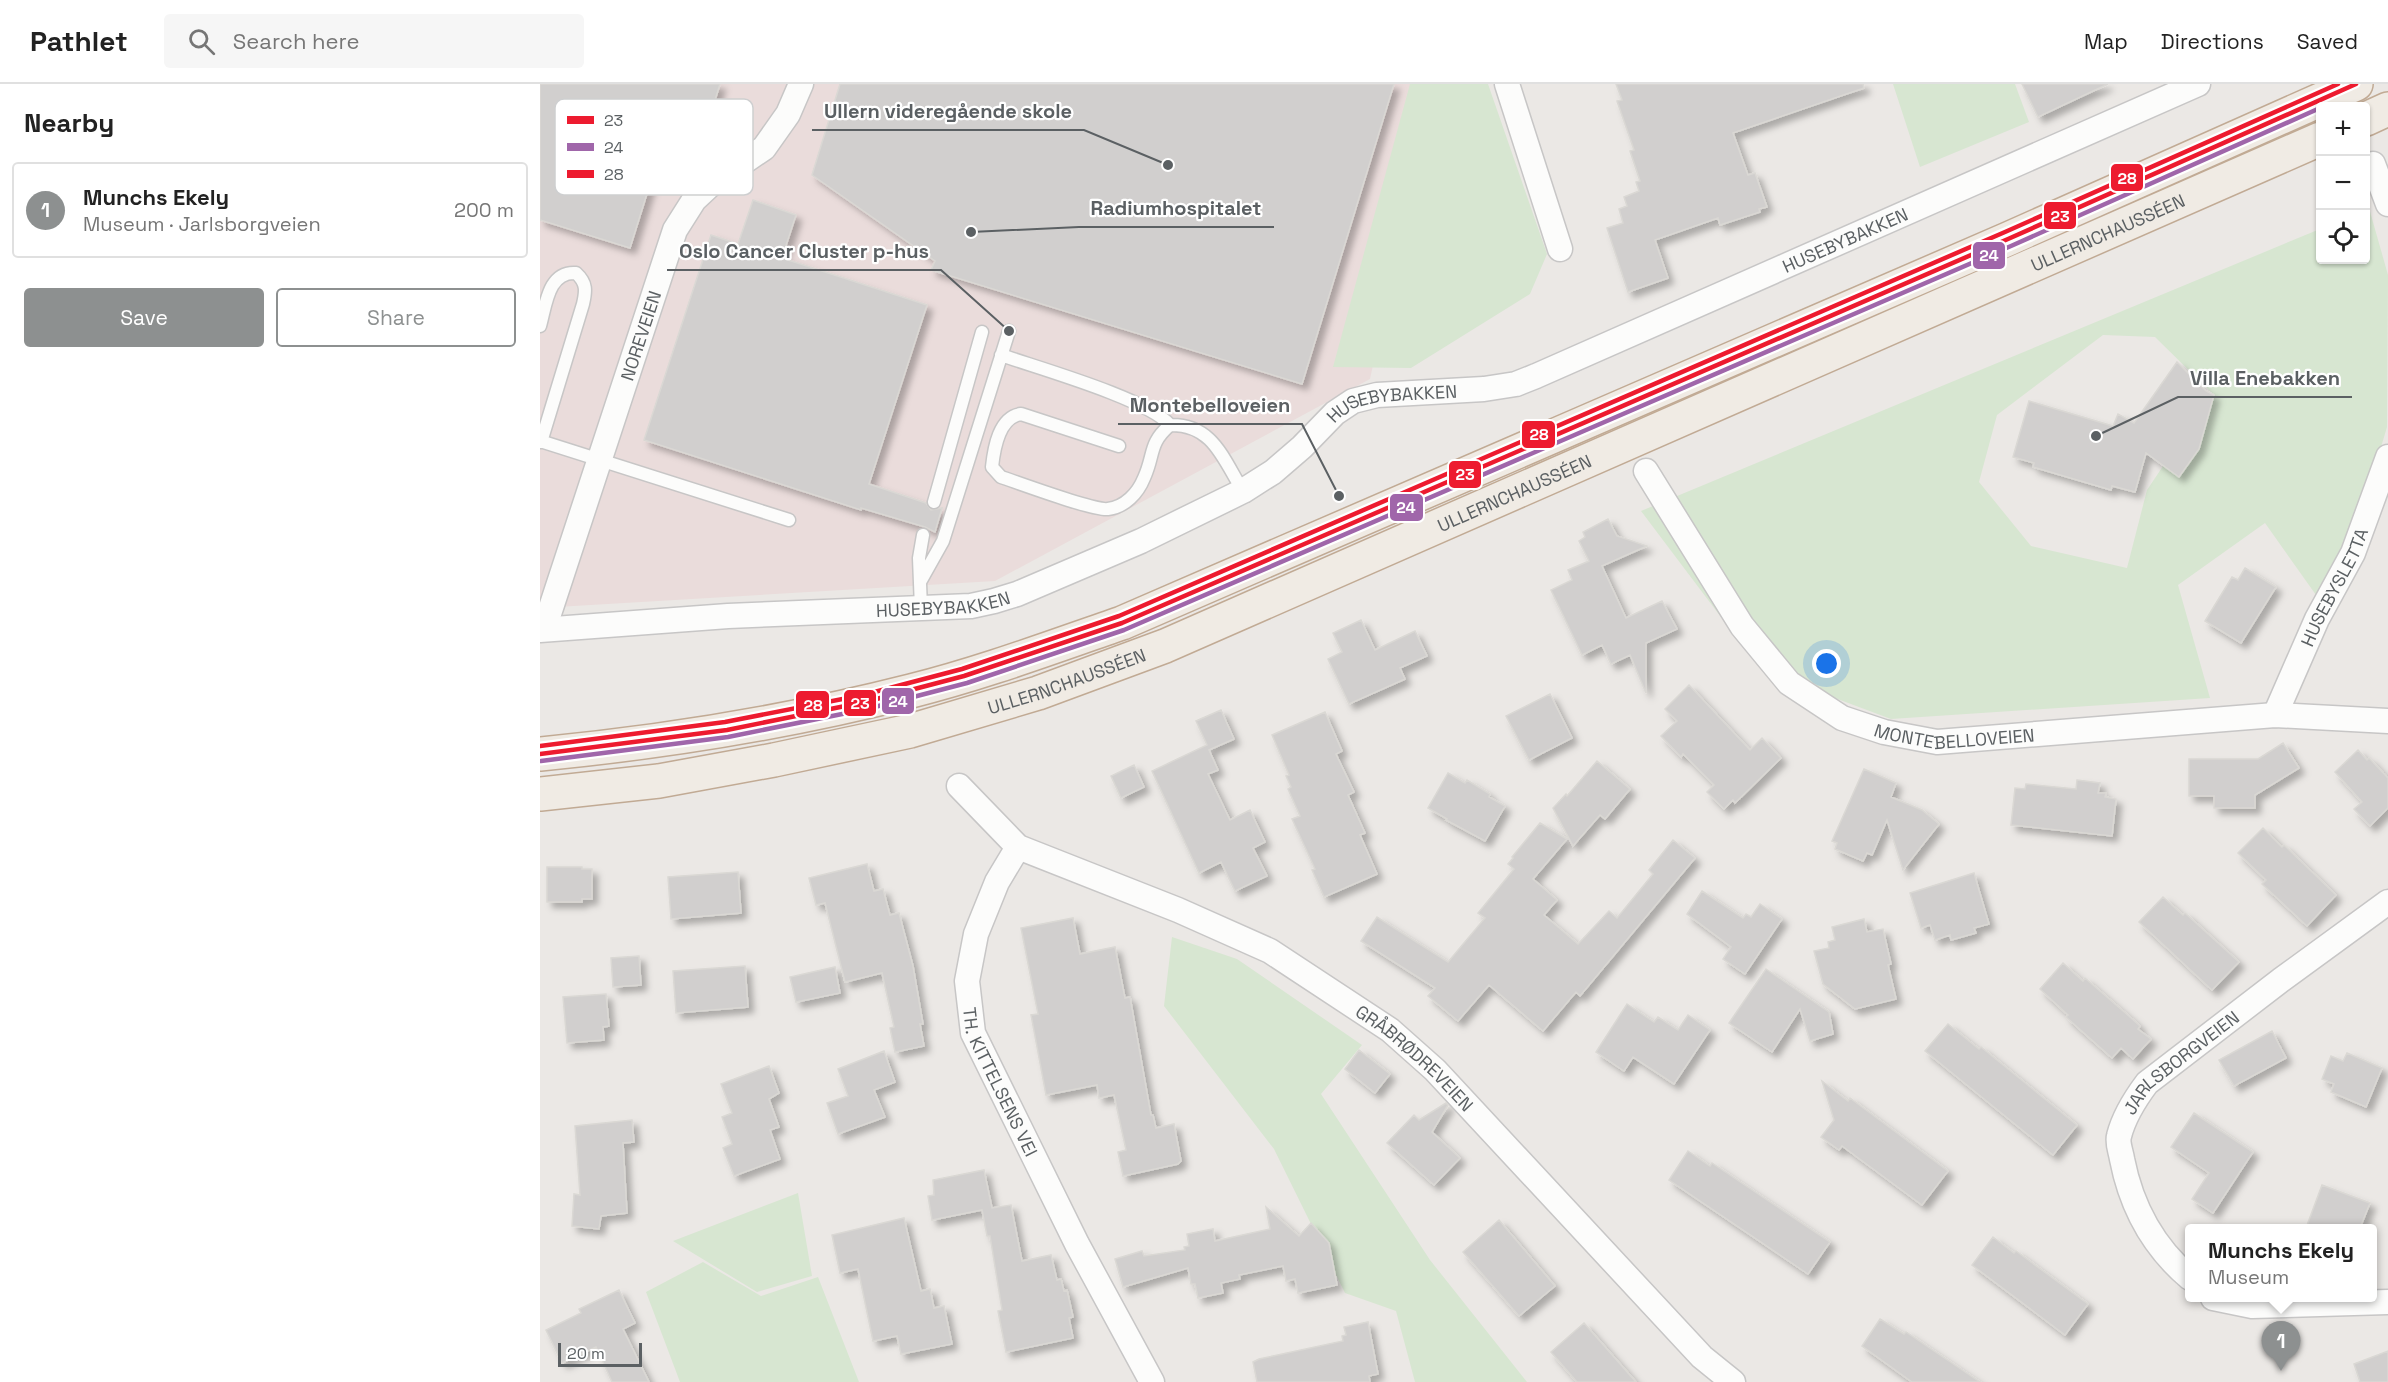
<!DOCTYPE html>
<html lang="en">
<head>
<meta charset="utf-8">
<style>
	:root { --surface:#fff; --page:#f6f6f6; --text:#222; --muted:#767676; --line:#e0e0e0; --accent:#8d9090 }
	body { margin:0; font-family:"Space Grotesk",sans-serif; background:var(--page); color:var(--text) }
	.controls { position:absolute; right:18px; top:18px; display:grid; overflow:hidden; border-radius:6px; box-shadow:0 2px 4px #0004 }
	.controls button { width:54px; height:54px; display:grid; place-items:center; padding:0; border:0; border-bottom:2px solid var(--line); background:var(--surface); color:var(--text); font:30px sans-serif }
	.scale { position:absolute; left:18px; bottom:15px; width:84px; box-sizing:border-box; padding-left:6px; border:3px solid #5b6063; border-top:0; font-size:16px; line-height:21px; white-space:nowrap; color:#5b6063; -webkit-text-stroke:4px #fff; paint-order:stroke }
	.you { position:absolute; left:1287px; top:580px; width:21px; height:21px; margin:-15px; border:4px solid #fff; border-radius:50%; background:#1a73e8; box-shadow:0 0 0 9px #1a73e833 }
	.badge { display:grid; place-items:center; width:39px; height:39px; border-radius:50%; background:var(--accent); color:#fff; font-size:20px; font-weight:700 }
	.pin { position:absolute; translate:-50% -50px; filter:drop-shadow(0 2px 3px #0008) }
	.pin::after { content:''; position:absolute; top:32px; width:21px; height:18px; background:inherit; clip-path:polygon(0 0,100% 0,50% 100%) }
	.popup { position:absolute; left:1645px; top:1140px; width:192px; height:78px; box-sizing:border-box; display:grid; place-content:center; border-radius:6px; background:var(--surface); filter:drop-shadow(0 2px 4px #0005); font-size:20px; white-space:nowrap; color:var(--muted) }
	.popup b { font-size:22px; color:var(--text) }
	.popup::after { content:''; position:absolute; left:50%; top:100%; margin-left:-12px; border:12px solid transparent; border-top-color:var(--surface) }
	.list { margin:0; padding:0; list-style:none }
	h2 { display:flex; justify-content:space-between; align-items:center; height:78px; margin:0; padding:0 24px; font-size:26px }
	h2 small { font-size:20px; font-weight:400; color:var(--muted) }
	.list li { display:grid; grid-template-columns:39px 1fr auto; gap:18px; align-items:center; box-sizing:border-box; height:96px; margin:0 12px 12px; padding:0 12px; border:2px solid var(--line); border-radius:6px }
	.list b { display:block; font-size:22px; white-space:nowrap }
	.list p { margin:0; font-size:20px; white-space:nowrap; color:var(--muted) }
	.list em { font-size:20px; font-style:normal; color:var(--muted) }
	.actions { display:flex; gap:12px; padding:18px 24px }
	.actions a { flex:1; padding:14px 0; border:2px solid var(--accent); border-radius:6px; text-align:center; font-size:21px; color:var(--accent) }
	.actions .main { background:var(--accent); color:#fff }
	.icon { flex:none; width:33px; height:33px; fill:none; stroke:currentColor; stroke-width:2; stroke-linecap:round; stroke-linejoin:round }
	.map { position:relative; flex:none; width:1848px; height:1298px; overflow:hidden }
	header { display:flex; align-items:center; gap:36px; box-sizing:border-box; height:84px; padding:0 30px; background:var(--surface); border-bottom:2px solid var(--line) }
	header strong { font-size:28px }
	nav { display:flex; gap:33px; margin-inline-start:auto; font-size:21px }
	.search { width:420px; height:54px; background:var(--page); display:flex; align-items:center; gap:15px; box-sizing:border-box; padding:0 21px; border-radius:6px; color:var(--muted); font-size:22px }
	main { display:flex }
	aside { flex:1; background:var(--surface) }
	.map>svg:first-child { display:block }
</style>
</head>
<body>
<header>
<strong>Pathlet</strong>
<div class="search"><svg class="icon" aria-label="search" viewBox="0 0 24 24"><circle cx="10" cy="10" r="6"/><path d="M15 15l6 6"/></svg>Search here</div>
<nav><a>Map</a><a>Directions</a><a>Saved</a></nav>
</header>
<main>
<aside>
<h2>Nearby<small></small></h2>
<ul class="list">
<li><span class="badge">1</span><div><b>Munchs Ekely</b><p>Museum · Jarlsborgveien</p></div><em>200 m</em></li>
</ul>
<div class="actions"><a class="main">Save</a><a>Share</a></div>
</aside>
<div class="map">
<svg width="1848" height="1298" viewBox="0 0 1848 1298">
	<defs>
		<filter id="shadow"><feDropShadow dx="5.5" dy="5.5" stdDeviation="3" flood-color="#0004"/></filter>
	</defs>
	<rect width="100%" height="100%" fill="#ebe8e5"/>
	<!-- medical -->
	<path fill="#eadcdb" d="M0,0H894L830,295L455,497L0,524Z"/>
	<!-- green -->
	<path fill="#d7e6d1" fill-rule="evenodd" d="M870,0H948L1007,170L990,210L871,284L793,283Z
		M1353,0H1475L1489,38L1380,83Z
		M1829,124L1848,191L1847,343L1816,447L1776,511L1725,439L1638,501L1670,614L1351,635L1260,601L1196,553L1101,427L1780,145V176H1826V126ZM1563,251L1615,253L1672,309L1607,406L1587,484L1491,462L1439,398L1457,331Z
		M632,853L697,875L822,961L781,1010L890,1176L987,1298H875L856,1227L805,1209L734,1065L624,922Z
		M258,1109L272,1192L217,1208L133,1157Z
		M163,1178L221,1212L278,1193L319,1298H140L106,1208Z"/>
	<!-- building -->
	<path fill="#d1cfce" stroke="#dad8d4" stroke-width="1.5" filter="url(#shadow)" d="M0,0H180L152,92L116,81L90,164L0,136Z
		M300,0H854L762,300L391,186L395,177L272,91Z
		M1076,0H1323L1324,4L1193,49L1208,91L1215,89L1227,123L1219,125L1220,128L1180,141L1178,134L1115,156L1128,194L1088,208L1067,144L1083,139L1079,125L1087,122L1084,113L1099,107L1096,98L1100,97L1090,67L1094,66L1077,17L1082,16Z
		M1482,0H1568L1498,33Z
		M213,116L256,131L242,174L387,221L329,400L386,419L391,426L402,424L395,448L385,443L321,424V426L104,356L171,151L198,160Z
		M1637,278L1666,307L1674,311L1659,365L1639,393L1606,369L1595,408L1572,402L1571,406L1493,383L1494,379L1473,373L1489,317L1573,342L1578,330L1594,339Z
		M1068,435L1077,452L1107,462L1062,482L1086,534L1122,517L1137,545L1106,559V609L1090,571L1071,580L1062,561L1042,571L1011,506L1032,496L1028,486L1049,477L1039,457L1045,453L1043,448Z
		M1705,484L1736,503L1701,559L1665,537L1692,493L1698,496Z
		M821,536L835,566L875,547L887,572L860,584L865,595L809,620L788,575L802,568L793,549Z
		M1149,601L1210,666L1222,654L1241,674L1195,719L1193,716L1184,725L1167,708L1174,701L1143,670L1141,673L1121,652L1137,637L1125,625Z
		M1010,610L1032,654L989,676L966,632Z
		M681,626L694,655L669,666L678,686L668,690L690,736L710,726L725,758L713,764L727,792L695,807L681,778L659,789L612,687L667,661L656,637Z
		M785,628L802,667L796,670L814,708L808,711L825,749L820,751L837,790L784,813L772,786L775,785L752,735L760,732L748,705L751,703L746,692L749,691L732,651Z
		M1743,659L1759,684L1715,711V724H1674V712H1649V675H1718Z
		M1818,666L1827,676L1829,674L1848,694V724L1830,742L1814,725L1822,718L1795,688Z
		M1057,677L1090,705L1065,735L1060,731L1033,762L1013,724L1026,710L1027,712Z
		M594,681L604,703L581,714L571,692Z
		M1324,685L1356,699L1351,713L1382,726L1399,740L1363,786L1347,736L1332,771L1327,769L1323,777L1295,765L1297,759L1292,757Z
		M908,689L925,699L927,696L950,710L949,713L965,722L945,757L906,736L907,735L888,724Z
		M1537,696L1560,699L1558,709H1566L1565,713L1576,715L1572,752L1471,741L1475,704L1485,705L1486,700L1536,705Z
		M1000,739L1027,755L993,795L1017,816L1004,831L1038,860L1069,827L1077,834L1113,790L1109,786L1133,756L1155,774L1040,912L1036,908L1003,947L949,901L918,937L888,912L895,904L821,857L837,833L908,878L945,834L938,829L974,785L968,780L973,774L972,773Z
		M1723,744L1742,763L1744,761L1796,811L1767,842L1722,800L1726,796L1698,769Z
		M327,780L334,807L343,805L350,831L359,829L373,882L383,940H380L384,962L355,968L350,944L354,943L342,889L305,898L285,819L276,821L269,794Z
		M7,783H42V785H52V815H42V818H7Z
		M198,788L201,829L131,835L128,793Z
		M1434,789L1449,840L1434,844L1436,849L1411,856L1410,851L1395,856L1390,841L1381,844L1370,809Z
		M1162,807L1203,834L1206,830L1211,833L1220,820L1242,835L1205,890L1183,875L1191,863L1147,830Z
		M1623,813L1643,831L1645,829L1699,878L1672,906L1599,838Z
		M533,834L540,870L575,863L585,914L590,913L611,1031H613L616,1044L634,1040L641,1077L638,1080L583,1092L578,1068L586,1066L574,1011L559,1014L557,1001L506,1011L491,931L498,930L481,844Z
		M1324,835L1327,848L1343,845L1351,880L1348,881L1356,915L1315,925L1283,900L1274,867L1289,864L1288,858L1295,856L1292,843Z
		M99,872L101,901L73,903L71,874Z
		M1523,879L1543,897L1545,894L1590,933L1600,942L1598,945L1611,955L1593,975L1581,964L1572,974L1526,933L1528,931L1500,905Z
		M205,882L208,923L136,929L133,887Z
		M295,883L300,909L256,918L250,893Z
		M1226,885L1289,928L1293,950L1270,957L1260,925L1232,968L1189,939Z
		M66,910L69,942L63,943L64,956L27,959L23,913Z
		M1087,920L1114,938L1118,933L1138,946L1148,931L1170,946L1134,1000L1093,973L1084,987L1056,968Z
		M1408,940L1439,965L1441,963L1537,1041L1513,1071L1385,967Z
		M1732,947L1746,974L1694,1002L1679,976Z
		M819,966L850,990L835,1009L805,985Z
		M344,967L355,998L334,1006L345,1033L298,1050L287,1019L308,1012L298,985Z
		M1807,969L1842,984L1826,1023L1791,1008L1794,1000L1782,995L1791,972L1803,977Z
		M229,982L239,1009L229,1015L239,1043L230,1046L240,1075L194,1092L183,1064L192,1060L182,1033L192,1029L181,1000Z
		M1282,997L1308,1017L1310,1014L1408,1087L1382,1121L1302,1062L1299,1066L1281,1053L1294,1036Z
		M906,1019L908,1021L892,1048L920,1074L894,1101L847,1059L874,1031L879,1036Z
		M1654,1029L1713,1068L1673,1129L1652,1115L1669,1089L1631,1063Z
		M92,1036L94,1058L83,1059L87,1129L61,1132L59,1145L32,1142L34,1110L40,1111L35,1042Z
		M1148,1067L1170,1082L1172,1079L1290,1158L1268,1190L1129,1096Z
		M444,1086L452,1124L471,1121L482,1177L511,1171L517,1196L521,1195L524,1207L527,1206L533,1233L529,1234L533,1254L466,1268L458,1227L462,1226L450,1152H447L442,1126L392,1136L388,1112L394,1111L393,1096Z
		M1782,1101L1830,1119L1820,1144H1766Z
		M726,1123L759,1152L771,1139L789,1159L797,1201L758,1209L755,1195L746,1197L743,1182L699,1191L700,1195L681,1199L683,1209L658,1214L655,1200H651L648,1184L583,1203L575,1175L602,1167L604,1172L645,1166L644,1163L649,1162L647,1150L673,1145L675,1157L730,1145Z
		M364,1134L381,1207L390,1205L394,1224L404,1222L412,1260L361,1270L357,1252L333,1257L318,1185L300,1189L292,1151Z
		M959,1136L1015,1202L979,1232L923,1168Z
		M1453,1153L1474,1169L1476,1167L1548,1220L1525,1251L1432,1181Z
		M79,1206L95,1239L83,1245L109,1298H72L56,1263L22,1279L6,1246L41,1229L39,1225Z
		M1340,1235L1364,1250L1366,1248L1440,1298H1372L1322,1262Z
		M828,1238L838,1290L829,1292L830,1298H717L713,1278L719,1275L803,1257L802,1252L806,1251L804,1243Z
		M1044,1239L1096,1298H1037L1011,1268Z
		M1848,1267V1298H1820L1814,1280Z"/>
	<g fill="none" stroke-linecap="round" stroke-linejoin="round">
		<defs>
			<path id="service" d="M0,242C6,221 8,187 36,189C47,199 46,207 43,220L1,358
				M461,271C498,284 608,315 630,341
				M0,357L249,436
				M579,362L481,330C459,333 454,364 452,383L461,393C479,399 554,427 568,425C585,423 598,409 604,394C615,370 608,360 630,341C673,340 683,375 703,407
				M394,418L442,248
				M380,498L403,457L469,247
				M381,524L379,474L383,451"/>
			<g id="minor">
				<path d="M967,0L1020,165"/>
				<path d="M1833,80L1848,120"/>
				<path id="s1" d="M1106,387L1202,542L1249,599L1302,634L1344,648L1397,658L1735,631L1848,637"/>
				<path id="s2" d="M4,545L135,146L154,116L170,101L224,64L248,30L261,0"/>
				<path id="s3" d="M0,546L188,532L431,522L454,517L477,510L601,457L703,407L733,388L762,363L795,329L813,317L837,311L944,305L976,300L996,292L1658,0"/>
				<path id="s4" d="M1735,631L1777,535L1813,469L1848,373"/>
				<path id="s5" d="M419,702L478,763L638,826L730,867L850,946L895,986L1162,1273L1193,1298"/>
				<path id="s6" d="M478,763L457,798L436,850L427,897L433,949L537,1160L612,1298"/>
				<path id="s7" d="M1650,1194C1613,1163 1591,1121 1582,1075C1581,1068 1577,1059 1579,1052C1584,1032 1595,1015 1607,999L1741,896L1848,818"/>
				<path d="M1673,1214L1712,1222L1848,1218"/>
			</g>
			<g id="trunk">
				<path d="M1826,35L1848,25"/>
				<path d="M0,670C125,658 249,638 371,607C443,589 512,563 582,539L1468,155L1816,0"/>
				<path id="s8" d="M0,710L119,697L234,676L370,647L498,609L625,562L1780,55"/>
			</g>
		</defs>
		<!-- service casing -->
		<use href="#service" stroke="#c7c6c6" stroke-width="15"/>
		<!-- minor casing -->
		<use href="#minor" stroke="#c7c6c6" stroke-width="27"/>
		<!-- trunk casing -->
		<use href="#trunk" stroke="#c1aa94" stroke-width="36"/>
		<!-- service -->
		<use href="#service" stroke="#fcfcfb" stroke-width="12"/>
		<!-- minor -->
		<use href="#minor" stroke="#fcfcfb" stroke-width="24"/>
		<!-- trunk -->
		<use href="#trunk" stroke="#f0ebe4" stroke-width="33"/>
		<defs>
			<path id="bus-1" d="M0,670L187,646L325,618L424,592L582,539L1468,155L1816,0"/>
			<path id="bus-2" d="M1,677L188,653L327,625L427,599L584,546L1471,162L1780,24"/>
			<path id="bus-3" d="M0,662L185,638L323,611L422,585L579,532L1465,148L1798,0"/>
		</defs>
		<!-- bus-1 casing -->
		<use href="#bus-1" stroke="#fff" stroke-width="9"/>
		<!-- bus-2 casing -->
		<use href="#bus-2" stroke="#fff" stroke-width="9"/>
		<!-- bus-3 casing -->
		<use href="#bus-3" stroke="#fff" stroke-width="9"/>
		<!-- bus-1 -->
		<use href="#bus-1" stroke="#ed1b2f" stroke-width="4.5"/>
		<!-- bus-2 -->
		<use href="#bus-2" stroke="#a066aa" stroke-width="4.5"/>
		<!-- bus-3 -->
		<use href="#bus-3" stroke="#ed1b2f" stroke-width="4.5"/>
	</g>
	<g text-anchor="middle" dominant-baseline="central" stroke-width="4.5" stroke-linejoin="round" paint-order="stroke">
		<!-- street labels -->
		<g font-size="18" fill="#5b6063" stroke="#fff">
			<text stroke="none"><textPath href="#s8" startOffset="1674">ULLERNCHAUSSÉEN</textPath></text>
			<text stroke="none"><textPath href="#s3" startOffset="1394">HUSEBYBAKKEN</textPath></text>
			<text stroke="none"><textPath href="#s2" startOffset="309">NOREVEIEN</textPath></text>
			<text stroke="none"><textPath href="#s3" startOffset="908">HUSEBYBAKKEN</textPath></text>
			<text stroke="none"><textPath href="#s8" startOffset="1026">ULLERNCHAUSSÉEN</textPath></text>
			<text stroke="none"><textPath href="#s4" startOffset="141">HUSEBYSLETTA</textPath></text>
			<text stroke="none"><textPath href="#s3" startOffset="404">HUSEBYBAKKEN</textPath></text>
			<text stroke="none"><textPath href="#s8" startOffset="540">ULLERNCHAUSSÉEN</textPath></text>
			<text stroke="none"><textPath href="#s1" startOffset="435">MONTEBELLOVEIEN</textPath></text>
			<text stroke="none"><textPath href="#s5" startOffset="538">GRÅBRØDREVEIEN</textPath></text>
			<text stroke="none"><textPath href="#s7" startOffset="262">JARLSBORGVEIEN</textPath></text>
			<text stroke="none"><textPath href="#s6" startOffset="252">TH. KITTELSENS VEI</textPath></text>
		</g>
	</g>
	<!-- legend -->
	<rect x="15" y="15" width="198" height="96" rx="9" fill="#fff" stroke="#cecfd0" stroke-width="1.5"/>
	<rect x="27" y="32" width="27" height="8" fill="#ed1b2f"/>
	<rect x="27" y="59" width="27" height="8" fill="#a066aa"/>
	<rect x="27" y="86" width="27" height="8" fill="#ed1b2f"/>
	<g font-size="16" fill="#5b6063">
		<text x="64" y="42">23</text>
		<text x="64" y="69">24</text>
		<text x="64" y="96">28</text>
	</g>
	<!-- callouts -->
	<path fill="none" stroke="#5b6063" stroke-width="2" d="M628 81L544 46H272M431 148L539 143H734M469 247L401 186H127M1556 352L1638 313H1812M799 412L762 340H578"/>
	<g fill="#5b6063" stroke="#fff" stroke-width="2">
		<circle cx="628" cy="81" r="6"/>
		<circle cx="431" cy="148" r="6"/>
		<circle cx="469" cy="247" r="6"/>
		<circle cx="1556" cy="352" r="6"/>
		<circle cx="799" cy="412" r="6"/>
	</g>
	<g font-size="20" text-anchor="middle" font-weight="bold" fill="#5b6063" stroke="#fff" stroke-width="4.5" stroke-linejoin="round" paint-order="stroke">
		<text x="408" y="34">Ullern videregående skole</text>
		<text x="636" y="131">Radiumhospitalet</text>
		<text x="264" y="174">Oslo Cancer Cluster p-hus</text>
		<text x="1725" y="301">Villa Enebakken</text>
		<text x="670" y="328">Montebelloveien</text>
	</g>
	<g stroke="#fff" stroke-width="2">
		<rect x="1570" y="79" width="34" height="29" rx="6" fill="#ed1b2f"/>
		<rect x="1503" y="117" width="34" height="29" rx="6" fill="#ed1b2f"/>
		<rect x="1432" y="157" width="34" height="29" rx="6" fill="#a066aa"/>
		<rect x="981" y="336" width="35" height="29" rx="6" fill="#ed1b2f"/>
		<rect x="908" y="376" width="34" height="29" rx="6" fill="#ed1b2f"/>
		<rect x="849" y="409" width="35" height="29" rx="6" fill="#a066aa"/>
		<rect x="341" y="603" width="34" height="28" rx="6" fill="#a066aa"/>
		<rect x="303" y="605" width="34" height="28" rx="6" fill="#ed1b2f"/>
		<rect x="255" y="606" width="35" height="29" rx="6" fill="#ed1b2f"/>
	</g>
	<g font-size="16" text-anchor="middle" font-weight="bold" fill="#fff">
		<text x="1587" y="100">28</text>
		<text x="1520" y="138">23</text>
		<text x="1449" y="177">24</text>
		<text x="999" y="356">28</text>
		<text x="925" y="396">23</text>
		<text x="866" y="429">24</text>
		<text x="358" y="623">24</text>
		<text x="320" y="625">23</text>
		<text x="273" y="627">28</text>
	</g>
</svg>
<div class="controls">
<button>+</button>
<button>−</button>
<button><svg class="icon" aria-label="locate" viewBox="0 0 24 24"><circle cx="12" cy="12" r="6"/><path d="M12 2v4M12 18v4M2 12h4M18 12h4"/></svg></button>
</div>
<div class="scale">20 m</div>
<div class="you"></div>
<div class="pin badge" style="left:1741px;top:1287px">1</div>
<div class="popup"><b>Munchs Ekely</b>Museum</div>
</div>
</main>
</body>
</html>
